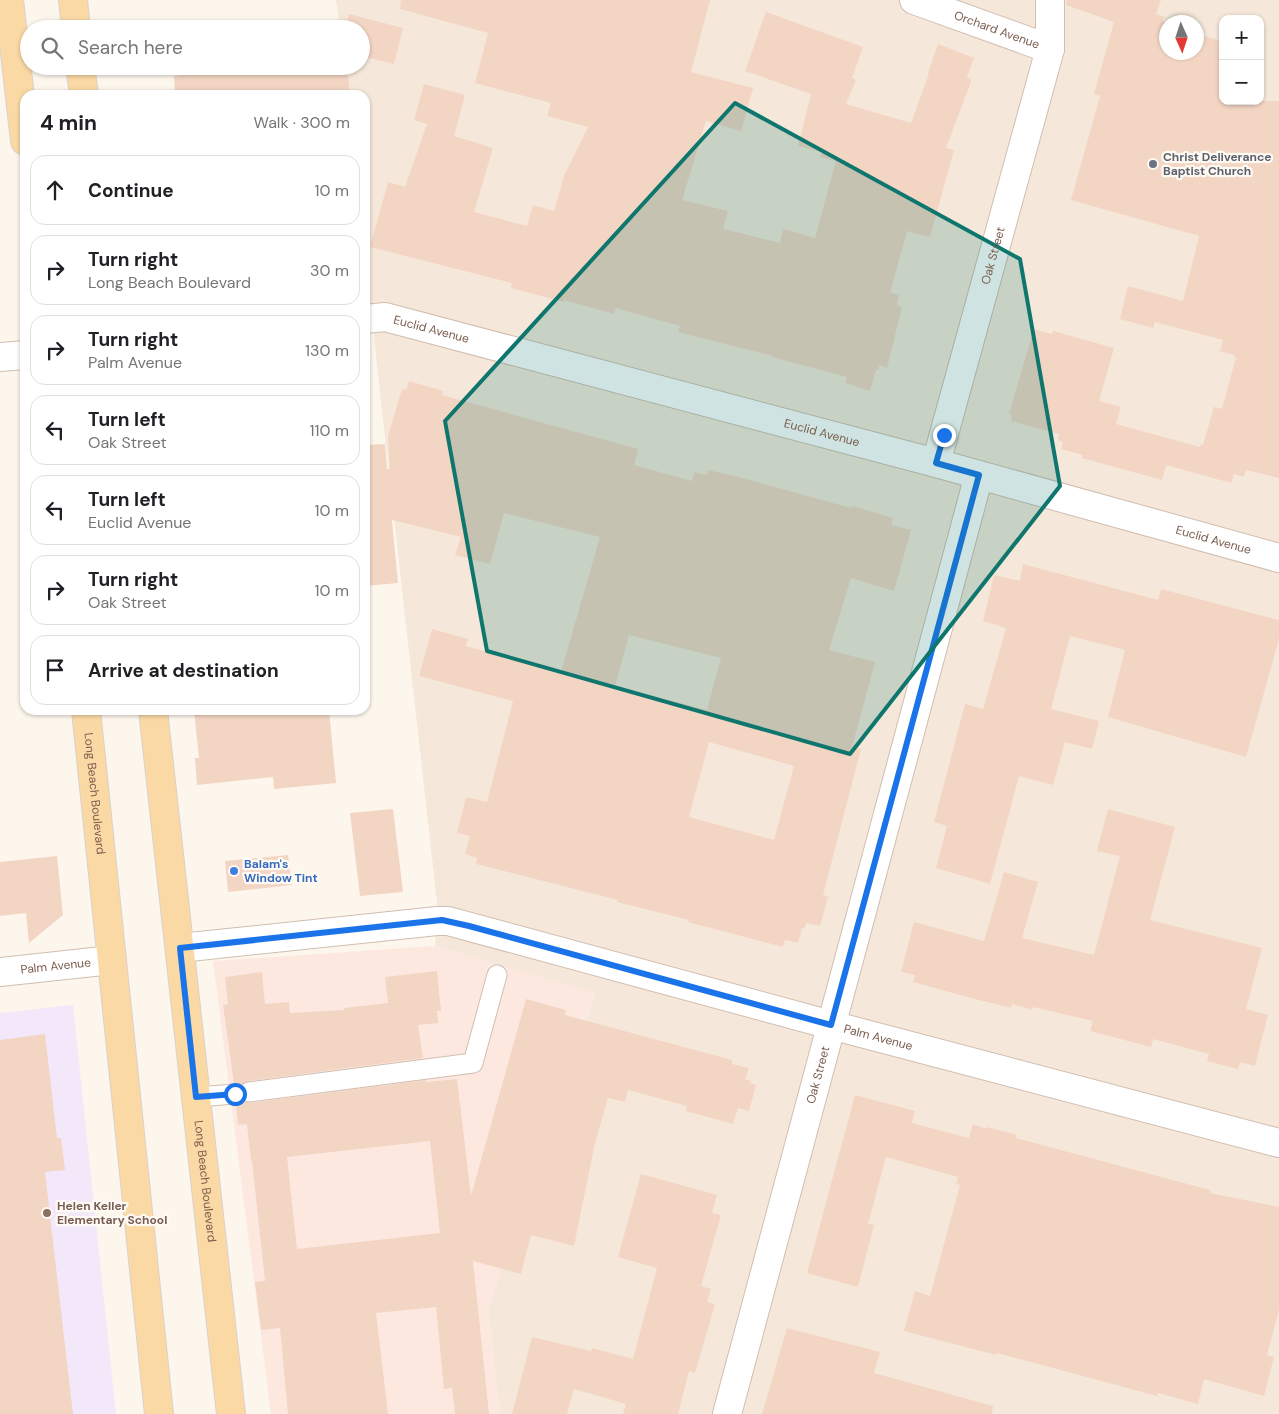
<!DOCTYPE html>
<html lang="en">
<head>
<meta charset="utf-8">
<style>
	:root { --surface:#fff; --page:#f6f6f6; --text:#202124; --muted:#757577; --line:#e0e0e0 }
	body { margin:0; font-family:"DM Sans",sans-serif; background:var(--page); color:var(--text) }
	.controls { position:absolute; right:15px; top:15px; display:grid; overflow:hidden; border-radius:10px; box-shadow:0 1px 4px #0004 }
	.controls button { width:45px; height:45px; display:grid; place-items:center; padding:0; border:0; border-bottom:1px solid var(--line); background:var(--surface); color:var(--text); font:25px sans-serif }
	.compass { position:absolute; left:1159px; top:15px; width:45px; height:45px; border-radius:50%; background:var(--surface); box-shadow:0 1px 4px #0004; rotate:177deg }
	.stop { position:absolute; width:15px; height:15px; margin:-11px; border:4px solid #1a73e8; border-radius:50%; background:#fff }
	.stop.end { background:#1a73e8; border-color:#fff; box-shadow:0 1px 5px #0008 }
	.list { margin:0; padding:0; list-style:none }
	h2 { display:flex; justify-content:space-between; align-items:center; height:65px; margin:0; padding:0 20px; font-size:21px }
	h2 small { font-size:16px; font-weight:400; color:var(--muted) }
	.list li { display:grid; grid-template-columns:32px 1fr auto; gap:15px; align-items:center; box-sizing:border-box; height:70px; margin:0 10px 10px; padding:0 10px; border:1px solid var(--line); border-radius:15px }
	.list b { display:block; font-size:19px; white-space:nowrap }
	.list p { margin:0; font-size:16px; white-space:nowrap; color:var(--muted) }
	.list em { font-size:16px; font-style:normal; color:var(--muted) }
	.icon { flex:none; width:28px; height:28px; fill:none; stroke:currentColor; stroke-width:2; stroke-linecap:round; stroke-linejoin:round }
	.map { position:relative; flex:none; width:1279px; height:1414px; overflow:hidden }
	.search { position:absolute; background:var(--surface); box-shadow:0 1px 4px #0004; left:20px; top:20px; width:350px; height:55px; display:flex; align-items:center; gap:12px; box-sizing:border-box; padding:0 18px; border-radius:28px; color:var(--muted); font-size:19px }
	.panel { position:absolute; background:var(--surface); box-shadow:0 1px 4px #0004; left:20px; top:90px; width:350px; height:625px; border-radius:15px }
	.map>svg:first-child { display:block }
</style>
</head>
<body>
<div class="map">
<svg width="1279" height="1414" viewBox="0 0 1279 1414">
	<rect width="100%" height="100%" fill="#fdf6ec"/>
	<!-- residential -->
	<path fill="#f5e8da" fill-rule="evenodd" d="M336,0H1279V1414H500L488,1310L595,994L435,946L437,903L365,257V95H347L344,66H361V29H340ZM1223,19H1260V101H1223ZM1166,22H1196V52H1166Z"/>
	<!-- commercial -->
	<path fill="#fde8e0" d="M435,946L595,993L488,1310L500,1414H271L213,961Z"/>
	<!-- education -->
	<path fill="#f3e8fa" d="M73,1005L116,1414H0V1013Z"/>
	<!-- building -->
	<path fill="#f3d5c3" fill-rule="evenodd" d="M401,0H710L691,72L753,88L741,131L706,121L682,200L728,211L723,229L780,243L783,229L815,238L836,161L820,157L822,152L798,146L811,94L745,71L766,12L863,47L852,78L856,80L846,104L911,123L929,74L928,73L938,44L974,58L967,77L971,79V82L946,148L954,150L930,237L907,231L890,293L899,295L897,306L902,307L887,368L879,365L878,370H876L870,391L845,383L847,377L772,357L773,356L678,332L680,326L616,308L614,314L564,300V302L511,288L512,283L370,247L388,182L405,187L427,124L414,120L424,84L465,95L454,136L493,148L474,212L527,226L533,205L554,211L564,176L588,127L547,116L551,103L475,83L488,33L400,9Z
		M1066,0H1161L1156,14L1164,17L1162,21L1166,23V52H1196V33L1223,42V101H1279V478L1246,470L1244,477L1234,474L1231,483L1166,465L1162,480L1082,458L1083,455L1061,449L1063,442L1058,440L1059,434L1011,421L1012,415L1009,414L1034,329L1052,334L1053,331L1114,348L1099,401L1121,407L1116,424L1200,447L1201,444L1203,445L1214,407L1222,409L1236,357H1234V355L1220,351L1223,340L1155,322L1153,328L1120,319L1128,286L1183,301L1199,236L1071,200L1100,96L1094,94L1114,22L1066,5Z
		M349,14L403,28L394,64L361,56V29H345Z
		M265,66H347L350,95H175L174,76Z
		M409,381L443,391L442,395L638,449L634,465L692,481L694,472L707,475L708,470L735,476L851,508L852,506L893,518L891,525L911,530L894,591L851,578L829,650L875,662L852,747L861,749L823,895L828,897L820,926L806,923L804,929L802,928L798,943L785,940L783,947L688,922L689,920L617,902L618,900L476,864L477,858L465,854L470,836L457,833L466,797L487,802L513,701L419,676L432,629L468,639L466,646L561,672L600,537L504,513L490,564L455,555L461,537L392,520L398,583L365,586V445L385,444L387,469H390L388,436L402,389L406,390ZM629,635L721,658L707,710L615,686ZM709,742L794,766L774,840L689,817Z
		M1023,564L1158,600L1161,589L1279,620V639L1246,757L1108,717L1125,650L1070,636L1051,709L1099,721L1092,749L1065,742L1053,785L1019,776L990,884L936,868L947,826L934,822L965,704L983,709L1006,628L983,621L994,575L1020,581Z
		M194,710H329L336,783L274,789L273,777L197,785L195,758H199Z
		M393,809L403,892L360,896L350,813Z
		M1108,809L1175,827L1150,920L1262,948L1246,1009L1268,1015L1255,1066L1240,1062L1238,1069L1207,1061L1209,1054L1153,1039L1151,1047L1090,1031L1093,1021L1033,1007L1032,1010L1012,1004L1011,1008L967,997L913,982L915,975L901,972L914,922L984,941L1004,872L1038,882L1022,938L1094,955L1120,856L1097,851Z
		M288,855L292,885L228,892L225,861Z
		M57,856L63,915L29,943L26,913L0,916V862Z
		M437,971L441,1011H437L438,1023L418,1025L423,1058L248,1081L241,1085L234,1083L223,1005L228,1004L225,977L262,972L265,1004L289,1002L290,1013L344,1010V1008L388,1003L385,977Z
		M526,999L566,1010L565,1015L732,1060V1064L749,1068L745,1079L751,1081L750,1083L756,1085L749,1111L738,1108L733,1124L686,1111L687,1106L628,1090L625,1102L608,1098L595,1143L574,1246L531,1235L521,1274L473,1261L489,1414H455L452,1388L444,1389L436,1307L376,1313L388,1414H288L280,1328L261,1330L255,1282L265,1281L252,1161H251L247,1124L238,1125L236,1105L243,1101L250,1103L426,1080V1082L457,1079L471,1196ZM430,1141L440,1233L297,1249L287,1157Z
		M45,1034L57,1138H61L65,1170L45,1172L73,1414H0V1040Z
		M855,1095L915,1111L912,1123L969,1138L973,1124L987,1129V1127L1017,1135L1016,1138L1210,1190V1193L1279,1207V1310L1267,1355L1274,1357L1264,1396L1204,1379L1198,1404L1158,1393L1157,1396L997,1353L996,1355L904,1331L915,1291L930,1296L960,1185L956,1184L958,1177L886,1157L868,1224L874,1225L858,1287L807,1273Z
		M641,1174L717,1195L712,1213L721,1215L701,1286L711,1289L707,1302L715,1304L695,1373L689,1371L678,1414H623L626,1404L574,1389L567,1414H512L532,1337L591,1351L592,1348L633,1359L657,1268L618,1257Z
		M787,1328L880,1352L874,1373L993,1406L992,1414H762Z"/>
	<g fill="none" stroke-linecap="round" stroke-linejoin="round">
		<defs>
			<path id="service" d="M249,1092L473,1063L497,975
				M197,1097L235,1094"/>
			<g id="minor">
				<path id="s1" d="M914,0L1050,49"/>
				<path id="s2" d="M365,319L385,317L936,463L1279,558"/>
				<path d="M0,357L25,355"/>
				<path id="s3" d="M936,463L1050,49V0"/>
				<path id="s4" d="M180,948L437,921H448L831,1025L1279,1143"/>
				<path id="s5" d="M0,972L112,960"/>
				<path id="s6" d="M727,1414L979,475"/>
			</g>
			<g id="primary">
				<path d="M9,0L25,141"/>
				<path d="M73,0L76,29"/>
				<path d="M80,66L84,95"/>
				<path id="s7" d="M86,710L159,1414"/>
				<path id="s8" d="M153,710L231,1414"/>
			</g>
		</defs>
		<!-- service casing -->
		<use href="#service" stroke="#d1beb0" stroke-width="21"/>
		<!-- minor casing -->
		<use href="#minor" stroke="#d1beb0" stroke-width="30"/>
		<!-- primary casing -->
		<use href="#primary" stroke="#dad1cd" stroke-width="30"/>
		<!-- service -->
		<use href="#service" stroke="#fff" stroke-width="19"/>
		<!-- minor -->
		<use href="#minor" stroke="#fff" stroke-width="28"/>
		<!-- primary -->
		<use href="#primary" stroke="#fbd9a5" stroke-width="28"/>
	</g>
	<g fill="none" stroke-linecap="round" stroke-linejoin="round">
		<!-- route -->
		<path stroke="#1a73e8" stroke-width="6" d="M235,1094L196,1097L180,948L442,920L469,926L831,1025L979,475L936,463L944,435"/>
	</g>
	<!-- marked area -->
	<path fill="#0f766e" fill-opacity="0.2" stroke="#0f766e" stroke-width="4" stroke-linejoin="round" d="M735,103L1020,259L1060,486L850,754L487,651L445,421Z"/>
	<!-- markers -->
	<circle fill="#6b7280" stroke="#fffaf3" stroke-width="2" cx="1153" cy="164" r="5"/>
	<circle fill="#3f7fe0" stroke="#fffaf3" stroke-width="2" cx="234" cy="871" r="5"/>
	<circle fill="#8d6e63" stroke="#fffaf3" stroke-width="2" cx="47" cy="1213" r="5"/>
	<g text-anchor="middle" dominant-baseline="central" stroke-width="4.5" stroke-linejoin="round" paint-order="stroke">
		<!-- street labels -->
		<g font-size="12" fill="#7a5c4d" stroke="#fffaf3">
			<text stroke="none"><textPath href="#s1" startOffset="88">Orchard Avenue</textPath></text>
			<text stroke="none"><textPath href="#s3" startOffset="215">Oak Street</textPath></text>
			<text stroke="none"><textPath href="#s2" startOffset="68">Euclid Avenue</textPath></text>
			<text stroke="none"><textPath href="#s2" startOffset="472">Euclid Avenue</textPath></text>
			<text stroke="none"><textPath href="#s2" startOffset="878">Euclid Avenue</textPath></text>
			<text stroke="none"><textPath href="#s7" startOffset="84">Long Beach Boulevard</textPath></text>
			<text stroke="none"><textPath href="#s5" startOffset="56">Palm Avenue</textPath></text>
			<text stroke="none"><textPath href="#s4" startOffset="715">Palm Avenue</textPath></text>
			<text stroke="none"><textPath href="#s6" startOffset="351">Oak Street</textPath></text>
			<text stroke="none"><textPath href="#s8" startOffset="474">Long Beach Boulevard</textPath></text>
		</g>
		<!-- worship labels -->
		<g font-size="12" font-weight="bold" fill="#5b616d" stroke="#fffaf3" text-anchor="start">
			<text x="1163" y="157">Christ Deliverance<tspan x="1163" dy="14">Baptist Church</tspan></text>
		</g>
		<!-- shop labels -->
		<g font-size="12" font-weight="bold" fill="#366cbe" stroke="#fffaf3" text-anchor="start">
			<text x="244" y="864">Balam's<tspan x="244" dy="14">Window Tint</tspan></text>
		</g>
		<!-- education labels -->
		<g font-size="12" font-weight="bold" fill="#785e54" stroke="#fffaf3" text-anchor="start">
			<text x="57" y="1206">Helen Keller<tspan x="57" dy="14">Elementary School</tspan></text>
		</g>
	</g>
</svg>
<div class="controls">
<button>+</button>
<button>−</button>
</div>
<svg class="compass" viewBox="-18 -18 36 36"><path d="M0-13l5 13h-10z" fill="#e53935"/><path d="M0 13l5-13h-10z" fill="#757577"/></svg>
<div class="stop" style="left:235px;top:1094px"></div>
<div class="stop end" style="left:944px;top:435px"></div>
<div class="search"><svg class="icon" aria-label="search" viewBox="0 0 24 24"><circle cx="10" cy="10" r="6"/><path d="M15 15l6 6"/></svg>Search here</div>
<section class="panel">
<h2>4 min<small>Walk · 300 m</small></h2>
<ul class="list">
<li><svg class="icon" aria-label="ahead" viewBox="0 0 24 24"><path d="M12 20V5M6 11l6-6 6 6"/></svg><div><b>Continue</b></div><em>10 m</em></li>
<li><svg class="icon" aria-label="right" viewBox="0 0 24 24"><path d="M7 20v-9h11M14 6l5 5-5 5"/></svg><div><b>Turn right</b><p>Long Beach Boulevard</p></div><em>30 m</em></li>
<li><svg class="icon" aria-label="right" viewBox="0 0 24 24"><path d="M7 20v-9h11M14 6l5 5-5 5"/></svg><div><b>Turn right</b><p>Palm Avenue</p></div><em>130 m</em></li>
<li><svg class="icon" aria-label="left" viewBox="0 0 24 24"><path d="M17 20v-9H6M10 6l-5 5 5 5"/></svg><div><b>Turn left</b><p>Oak Street</p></div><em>110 m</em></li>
<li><svg class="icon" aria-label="left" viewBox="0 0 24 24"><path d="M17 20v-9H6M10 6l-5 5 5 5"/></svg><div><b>Turn left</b><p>Euclid Avenue</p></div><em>10 m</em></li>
<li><svg class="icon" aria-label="right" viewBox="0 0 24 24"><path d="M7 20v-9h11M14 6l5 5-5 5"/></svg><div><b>Turn right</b><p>Oak Street</p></div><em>10 m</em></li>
<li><svg class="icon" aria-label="arrive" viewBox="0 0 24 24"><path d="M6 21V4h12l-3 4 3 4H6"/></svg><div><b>Arrive at destination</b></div></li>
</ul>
</section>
</div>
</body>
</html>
